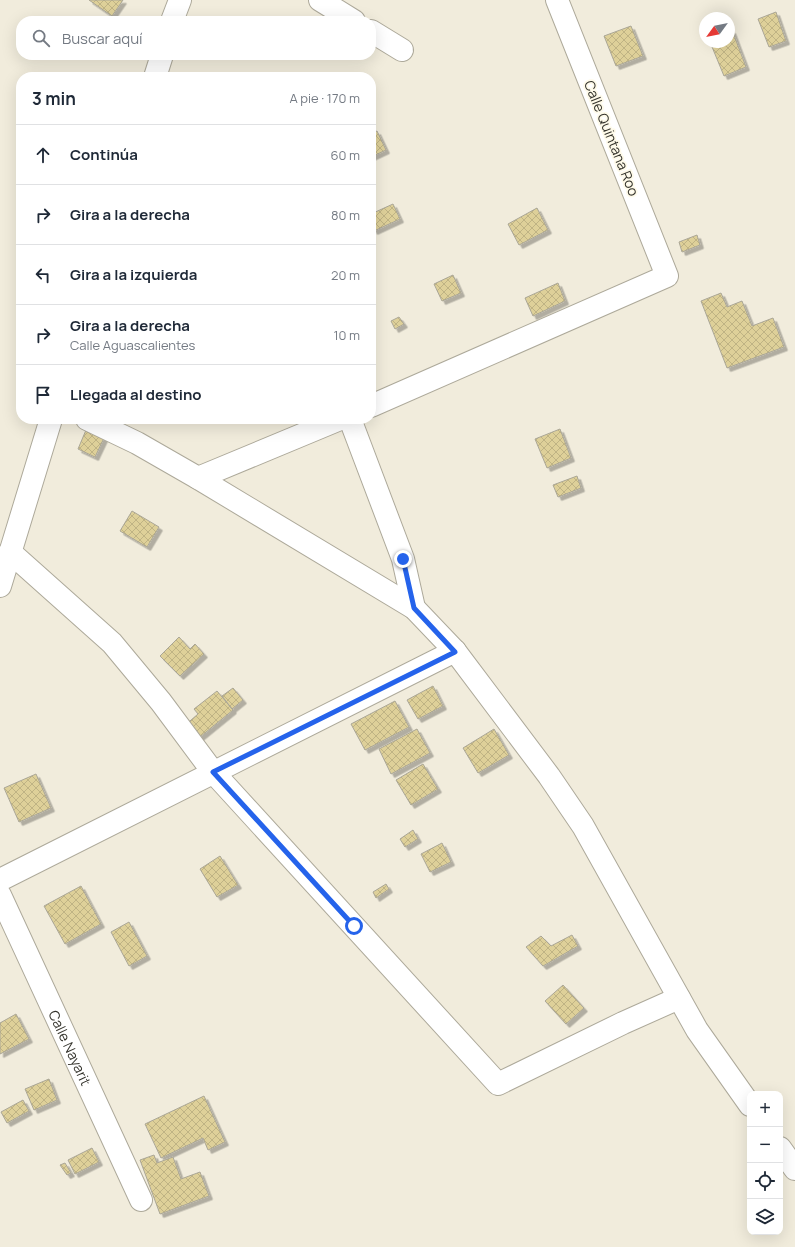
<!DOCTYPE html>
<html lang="es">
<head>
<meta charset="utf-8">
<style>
	:root { --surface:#fff; --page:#f6f6f7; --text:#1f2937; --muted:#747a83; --line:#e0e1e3 }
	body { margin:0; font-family:Manrope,sans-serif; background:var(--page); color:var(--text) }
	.controls { position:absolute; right:12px; bottom:12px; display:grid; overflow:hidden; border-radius:8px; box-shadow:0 4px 16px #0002 }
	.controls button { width:36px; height:36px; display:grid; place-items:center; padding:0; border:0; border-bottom:1px solid var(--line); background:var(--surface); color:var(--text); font:20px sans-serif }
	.compass { position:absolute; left:699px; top:12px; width:36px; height:36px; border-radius:50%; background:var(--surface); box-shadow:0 4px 16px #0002; rotate:237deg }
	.stop { position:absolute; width:12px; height:12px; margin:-9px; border:3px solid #2563eb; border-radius:50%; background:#fff }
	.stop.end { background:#2563eb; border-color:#fff; box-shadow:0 1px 4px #0008 }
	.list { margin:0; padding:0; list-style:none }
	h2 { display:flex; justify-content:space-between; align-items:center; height:52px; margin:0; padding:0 16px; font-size:17px }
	h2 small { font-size:13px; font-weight:400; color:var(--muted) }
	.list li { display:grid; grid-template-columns:26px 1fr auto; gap:12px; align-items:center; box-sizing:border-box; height:60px; padding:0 16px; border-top:1px solid var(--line) }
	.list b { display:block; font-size:15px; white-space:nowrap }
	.list p { margin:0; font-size:13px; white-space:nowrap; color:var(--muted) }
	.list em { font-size:13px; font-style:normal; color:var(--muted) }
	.icon { flex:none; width:22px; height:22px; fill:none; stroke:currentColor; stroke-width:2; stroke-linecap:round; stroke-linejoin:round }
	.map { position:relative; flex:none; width:795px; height:1247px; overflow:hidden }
	.search { position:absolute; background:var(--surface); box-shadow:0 4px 16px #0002; left:16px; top:16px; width:360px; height:44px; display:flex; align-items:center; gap:10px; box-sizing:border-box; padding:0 14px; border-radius:16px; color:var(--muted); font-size:15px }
	.panel { position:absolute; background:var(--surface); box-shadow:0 4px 16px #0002; left:16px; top:72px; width:360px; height:352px; border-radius:16px }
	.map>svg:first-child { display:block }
</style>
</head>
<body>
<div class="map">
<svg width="795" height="1247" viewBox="0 0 795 1247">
	<defs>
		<pattern id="building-cross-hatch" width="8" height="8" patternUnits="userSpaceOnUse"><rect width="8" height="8" fill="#ded099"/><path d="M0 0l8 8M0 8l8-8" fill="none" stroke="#bfb384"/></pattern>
		<filter id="shadow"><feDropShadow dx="3.5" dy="3.5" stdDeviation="0" flood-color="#0004"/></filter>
	</defs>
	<rect width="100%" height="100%" fill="#f1ecdc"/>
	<!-- building -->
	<path fill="url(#building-cross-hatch)" stroke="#aaa696" filter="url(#shadow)" d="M89,0H123L112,16Z
		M776,12L786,41L769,47L758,19Z
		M631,26L643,56L616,66L604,36Z
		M732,30L746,67L724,76L710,42H729V31Z
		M377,131L386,150L371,157V134Z
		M393,204L400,219L374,231L371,225V214Z
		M537,208L548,230L519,245L508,224Z
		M697,235L700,245L682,252L679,242Z
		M453,275L461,293L442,301L434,284Z
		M558,283L565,301L533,316L525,298Z
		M721,293L727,307L742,301L752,326L773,318L784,347L727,368L701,301Z
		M399,317L404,324L395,329L391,321Z
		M560,429L571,458L547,468L535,439Z
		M86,430L104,438L95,457L78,449Z
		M577,476L581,488L558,497L553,485Z
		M132,511L159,527L147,547L120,531Z
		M179,637L190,649L195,644L204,654L180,676L160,656Z
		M433,686L443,706L418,719L407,700Z
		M233,688L243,700L232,709L222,696Z
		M217,691L233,710L195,741L183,727L198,714L194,709Z
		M395,701L409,727L365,750L351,724Z
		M417,729L430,753L391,774L379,749Z
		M494,729L509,755L478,773L463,748Z
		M423,764L438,789L411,805L396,780Z
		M36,774L51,808L19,822L4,788Z
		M413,830L418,839L405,847L400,839Z
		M442,843L451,862L430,872L421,854Z
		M220,856L238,885L217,897L200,869Z
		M386,884L389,889L376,898L373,892Z
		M81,886L101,924L65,944L44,906Z
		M129,922L147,956L129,966L111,932Z
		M572,935L578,946L543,966L526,947L541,936L551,946Z
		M563,985L584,1008L566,1024L545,1001Z
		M16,1014L29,1039L0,1054V1023Z
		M49,1079L57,1100L34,1110L25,1089Z
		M204,1096L225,1142L208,1150L203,1138L161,1158L145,1124Z
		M23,1100L29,1111L7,1123L1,1112Z
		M92,1148L99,1162L75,1174L68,1160Z
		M154,1155L157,1163L173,1157L181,1179L200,1172L209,1196L160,1214L140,1160Z
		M65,1163L71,1173L67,1175L60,1165Z"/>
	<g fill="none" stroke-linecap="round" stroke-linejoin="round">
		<defs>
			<g id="minor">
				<path d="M320,0L354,21"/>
				<path d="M172,21L180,0"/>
				<path d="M371,31L402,50"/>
				<path d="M155,77L162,55"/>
				<path d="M371,406L667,276L557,0"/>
				<path d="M87,419L137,443L198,478L414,608L455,651L549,776L583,826L697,1030L750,1105"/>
				<path d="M350,419L403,559L414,608"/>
				<path d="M198,478L340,419"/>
				<path d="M10,552L112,643L161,702L213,772L498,1084L623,1023L679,998"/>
				<path d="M0,586L51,419"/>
				<path d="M0,880L455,651"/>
				<path id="s1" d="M0,895L141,1200"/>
				<path d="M780,1148L795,1169"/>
			</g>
		</defs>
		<!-- minor casing -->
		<use href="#minor" stroke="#ada99a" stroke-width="24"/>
		<!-- minor -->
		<use href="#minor" stroke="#fff" stroke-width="22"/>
	</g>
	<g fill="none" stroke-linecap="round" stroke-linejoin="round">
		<!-- route -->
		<path stroke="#2563eb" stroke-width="5" d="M354,926L213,772L455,652L414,608L403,559"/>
	</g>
	<g text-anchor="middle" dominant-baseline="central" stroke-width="3.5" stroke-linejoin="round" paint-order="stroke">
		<!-- street labels -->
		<g font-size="14" fill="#34332c" stroke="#fefae9">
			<text transform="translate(612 138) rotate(68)">Calle Quintana Roo</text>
			<text stroke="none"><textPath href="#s1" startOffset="168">Calle Nayarit</textPath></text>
		</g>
	</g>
</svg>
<div class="controls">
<button>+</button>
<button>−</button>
<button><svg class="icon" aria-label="locate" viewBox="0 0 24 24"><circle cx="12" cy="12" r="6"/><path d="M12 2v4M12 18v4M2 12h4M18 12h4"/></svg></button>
<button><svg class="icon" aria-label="layers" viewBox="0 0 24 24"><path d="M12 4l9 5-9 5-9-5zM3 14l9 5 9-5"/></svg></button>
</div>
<svg class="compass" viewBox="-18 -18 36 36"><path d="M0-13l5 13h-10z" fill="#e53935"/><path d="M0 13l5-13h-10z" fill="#747a83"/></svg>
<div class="stop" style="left:354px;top:926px"></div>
<div class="stop end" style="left:403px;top:559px"></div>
<div class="search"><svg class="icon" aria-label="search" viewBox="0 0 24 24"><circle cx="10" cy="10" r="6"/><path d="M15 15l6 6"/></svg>Buscar aquí</div>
<section class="panel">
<h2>3 min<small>A pie · 170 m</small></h2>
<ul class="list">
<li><svg class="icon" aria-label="ahead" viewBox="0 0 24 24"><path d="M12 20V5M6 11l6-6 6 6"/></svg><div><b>Continúa</b></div><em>60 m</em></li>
<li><svg class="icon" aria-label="right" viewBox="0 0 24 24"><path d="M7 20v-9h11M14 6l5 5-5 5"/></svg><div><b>Gira a la derecha</b></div><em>80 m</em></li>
<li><svg class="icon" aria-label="left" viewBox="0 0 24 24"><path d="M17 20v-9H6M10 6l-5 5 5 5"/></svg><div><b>Gira a la izquierda</b></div><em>20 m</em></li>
<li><svg class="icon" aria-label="right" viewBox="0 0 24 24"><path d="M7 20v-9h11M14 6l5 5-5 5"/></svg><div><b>Gira a la derecha</b><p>Calle Aguascalientes</p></div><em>10 m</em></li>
<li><svg class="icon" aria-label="arrive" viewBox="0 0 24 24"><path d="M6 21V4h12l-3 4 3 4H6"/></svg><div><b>Llegada al destino</b></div></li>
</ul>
</section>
</div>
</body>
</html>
